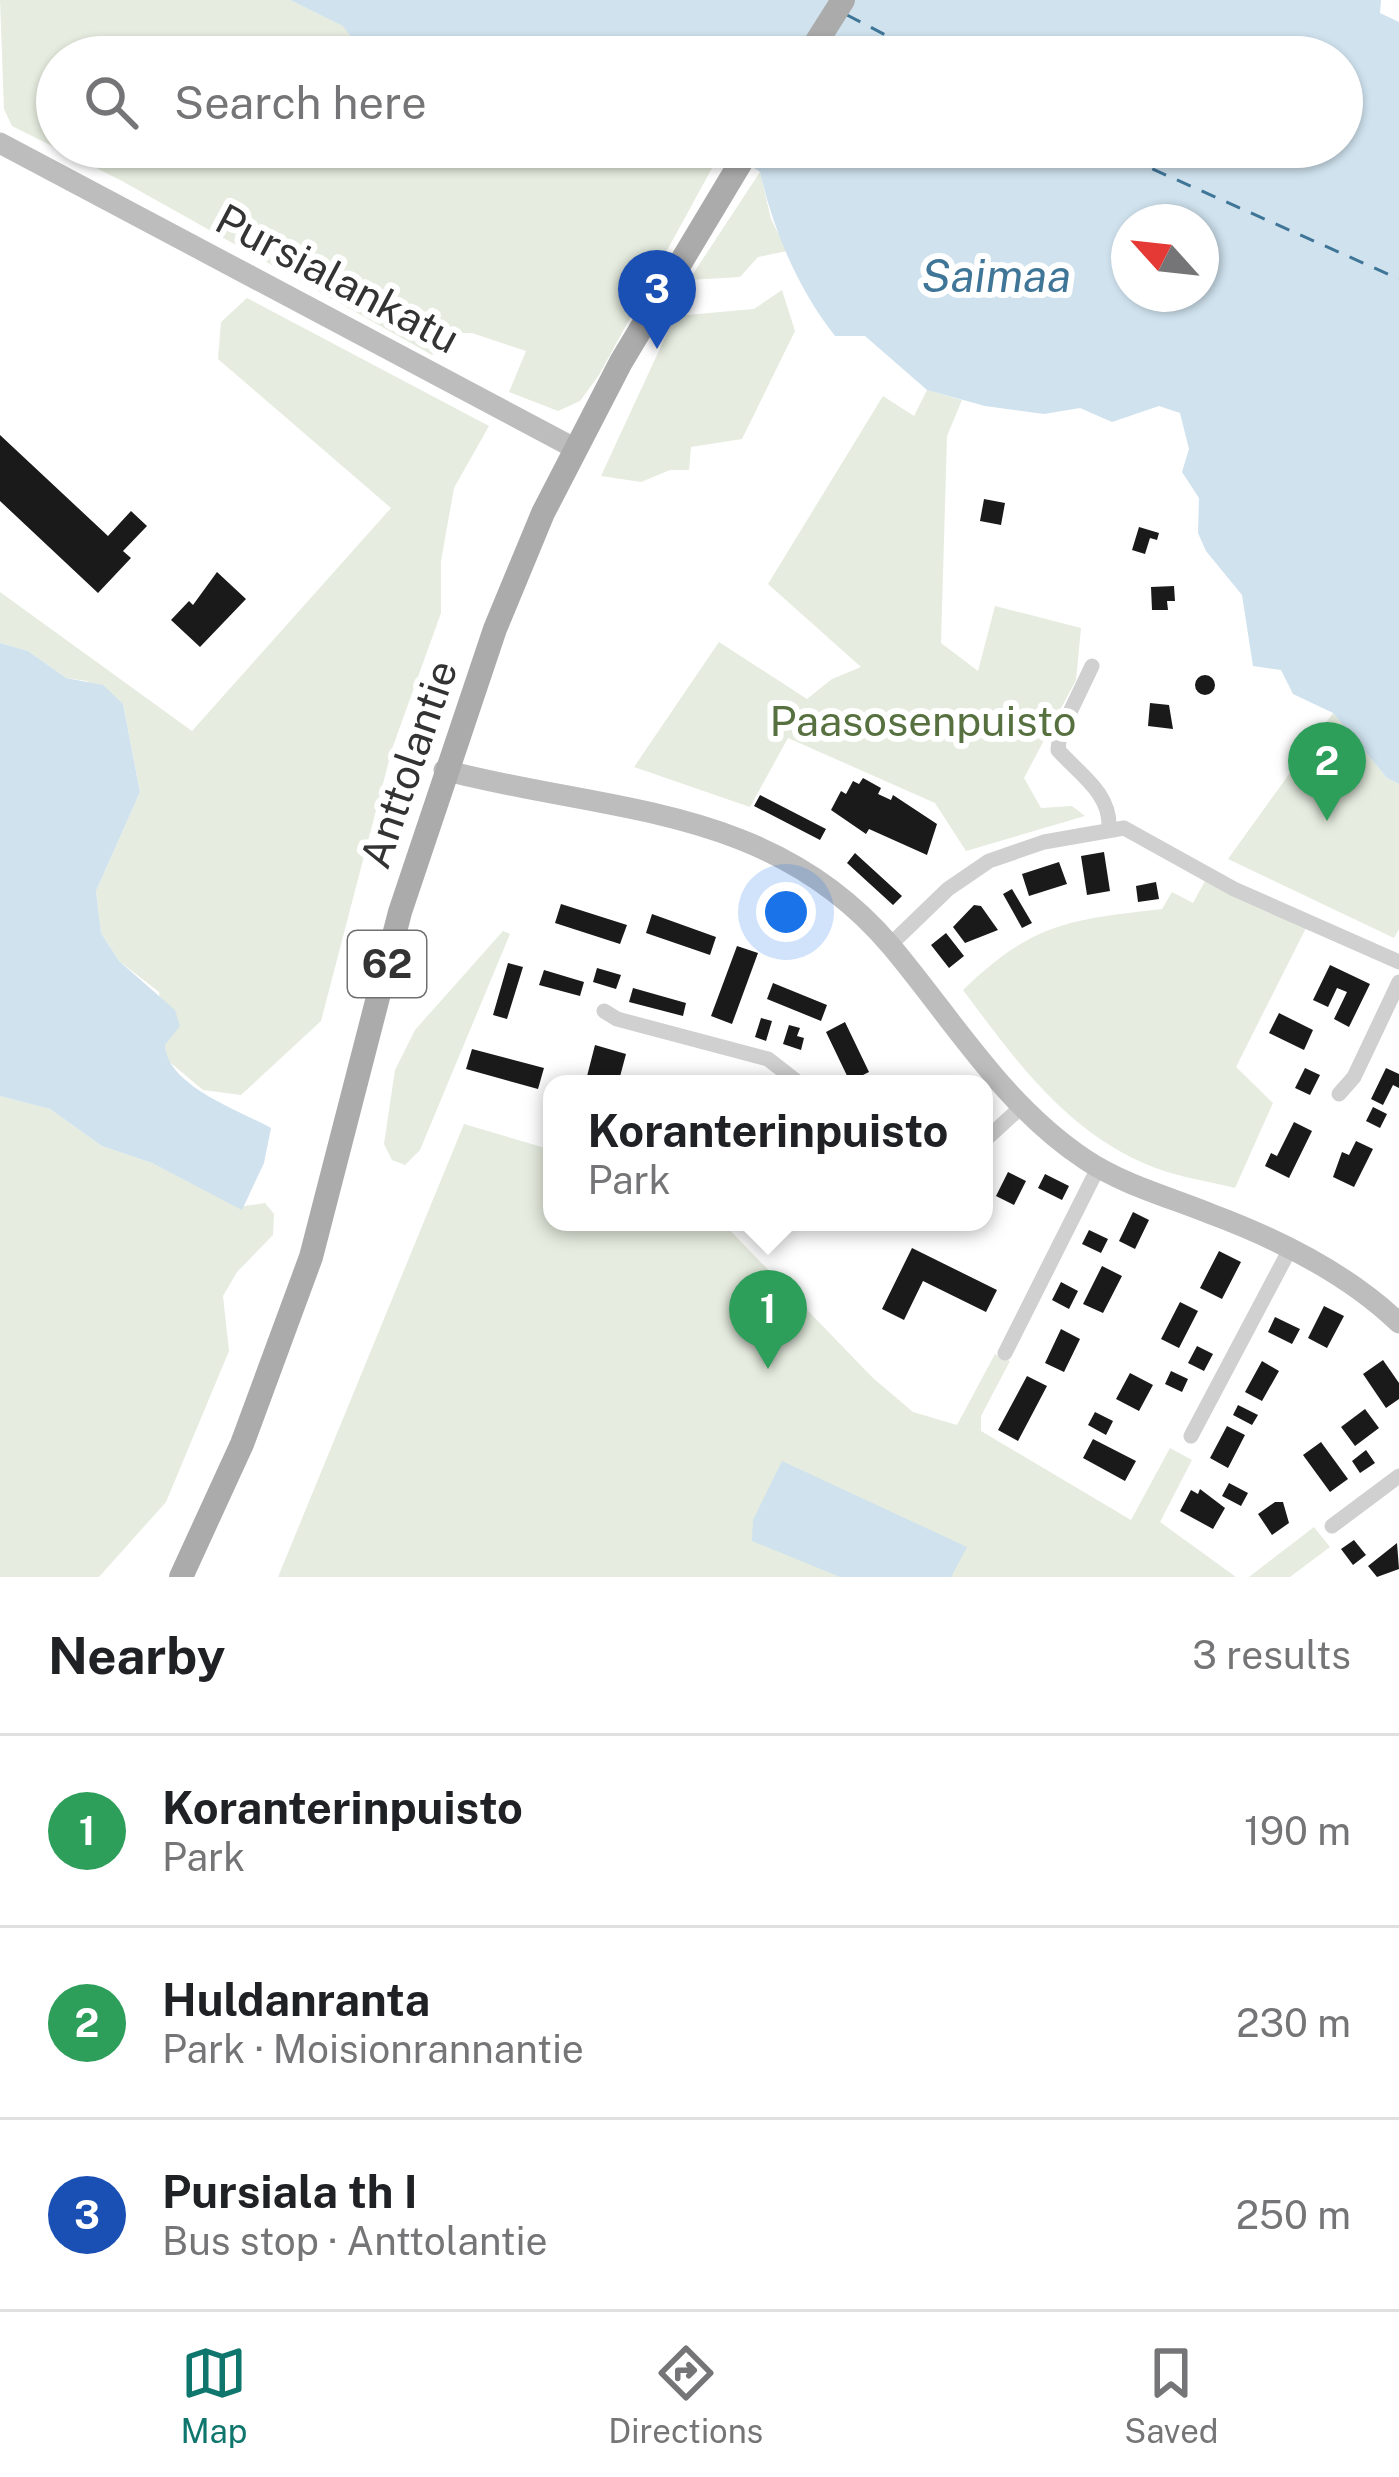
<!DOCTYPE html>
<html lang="en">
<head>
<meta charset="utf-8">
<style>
	:root { --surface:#fff; --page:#f6f6f6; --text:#202124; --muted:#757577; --line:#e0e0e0; --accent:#0f766e }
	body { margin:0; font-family:"Public Sans",sans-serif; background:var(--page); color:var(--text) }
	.compass { position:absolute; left:1111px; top:204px; width:108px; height:108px; border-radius:50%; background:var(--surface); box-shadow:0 3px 9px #0004; rotate:297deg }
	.you { position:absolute; left:786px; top:912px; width:42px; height:42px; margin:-30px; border:9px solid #fff; border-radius:50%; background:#1a73e8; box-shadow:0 0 0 18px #1a73e833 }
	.badge { display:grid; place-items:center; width:78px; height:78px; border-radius:50%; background:var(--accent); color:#fff; font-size:39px; font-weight:700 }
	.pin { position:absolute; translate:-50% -99px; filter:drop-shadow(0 3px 6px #0008) }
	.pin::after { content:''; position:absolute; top:63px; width:42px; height:36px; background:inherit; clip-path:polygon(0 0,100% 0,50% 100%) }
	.popup { position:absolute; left:543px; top:1075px; width:450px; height:156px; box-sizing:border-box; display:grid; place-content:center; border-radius:24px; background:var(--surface); filter:drop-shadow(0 3px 9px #0005); font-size:39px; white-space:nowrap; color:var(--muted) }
	.popup b { font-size:45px; color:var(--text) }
	.popup::after { content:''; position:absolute; left:50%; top:100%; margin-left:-24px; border:24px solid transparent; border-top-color:var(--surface) }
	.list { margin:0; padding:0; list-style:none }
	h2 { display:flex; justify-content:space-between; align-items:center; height:156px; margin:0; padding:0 48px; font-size:51px }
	h2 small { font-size:39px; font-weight:400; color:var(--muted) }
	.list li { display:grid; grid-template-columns:78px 1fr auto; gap:36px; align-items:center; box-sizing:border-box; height:192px; padding:0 48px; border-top:3px solid var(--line) }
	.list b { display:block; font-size:45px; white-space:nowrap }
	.list p { margin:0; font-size:39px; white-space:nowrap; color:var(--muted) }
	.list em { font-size:39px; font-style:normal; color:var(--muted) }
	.icon { flex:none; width:66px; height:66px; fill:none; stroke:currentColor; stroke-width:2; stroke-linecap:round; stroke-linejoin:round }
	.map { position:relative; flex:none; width:1399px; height:1577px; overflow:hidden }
	.search { position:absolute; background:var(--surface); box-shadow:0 3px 9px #0004; left:36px; right:36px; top:36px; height:132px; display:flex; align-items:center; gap:30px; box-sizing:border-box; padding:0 42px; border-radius:66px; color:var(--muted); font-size:45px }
	.sheet { height:732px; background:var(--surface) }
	nav { display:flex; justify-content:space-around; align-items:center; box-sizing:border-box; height:168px; border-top:3px solid var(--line); background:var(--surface); font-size:33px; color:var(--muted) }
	nav a { display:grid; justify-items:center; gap:6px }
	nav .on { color:var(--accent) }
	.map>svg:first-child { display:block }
</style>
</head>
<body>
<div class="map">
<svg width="1399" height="1577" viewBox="0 0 1399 1577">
	<rect width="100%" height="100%" fill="#fff"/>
	<!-- green -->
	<path fill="#e6ecdf" d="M0,0H290L344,26L358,46L375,57H57V147L723,148L599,375L580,401L558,411L509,392L526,351L472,333H453L432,355L122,181L12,126L4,109Z
		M760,172L771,219L787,251L758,257L740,277L689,280Z
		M782,290L795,331L742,439L691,447L689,470H670L641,482L601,476L675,316L754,309Z
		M247,298L489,426L454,488L441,561V613L392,749L321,1021L241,1095L203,1090L166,1059L159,992L119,961L101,933L96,891L140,792L123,704L87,681L66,678L28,651L0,643V592L192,731L391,508L218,359L221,322Z
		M927,390L962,400L947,436L941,643L978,671L995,606L1081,628L1076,680L1024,778L1041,808L1072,806L1085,816L966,851L935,803L788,738L750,807L634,767L719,642L807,699L832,679L861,667L768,584L883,396L914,416Z
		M1333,713L1387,778L1399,784V929L1394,938L1228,859Z
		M1205,881L1306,928L1236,1067L1273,1103L1235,1188C1208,1181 1178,1177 1153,1167C1067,1133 1016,1061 963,990C1033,923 1067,920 1162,909L1172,892L1193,903Z
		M503,931L510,934L420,1150L405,1165L392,1160L384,1144L395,1070L415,1030Z
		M0,1096L50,1109L102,1146L152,1163L238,1207L265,1203L274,1214L273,1235L237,1272L223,1296L229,1351L166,1502L99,1577H0Z
		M464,1124L552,1150V1222H722L873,1378L913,1412L957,1425L995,1354L1010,1361L981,1416V1431L1131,1520L1170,1448L1192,1460L1160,1522L1236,1577H278Z
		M1314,1527L1330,1547L1290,1577H1249Z"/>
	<!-- water -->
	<path fill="#cfe2ee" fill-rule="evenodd" d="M290,0H1381L1380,13L1399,22V784L1387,778L1333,713L1293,694L1281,670L1253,666L1242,595L1206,551L1198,533L1199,498L1182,472L1189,449L1180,413L1159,406L1112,422L1080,408L1044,414L985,406L927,390L865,336H835C798,289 773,230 760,172L723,147H1342V57H375L358,46L343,26ZM1129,222H1201V294H1129Z
		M0,643L28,651L66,678L103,685L123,704L140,792L96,891L101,933L119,961L175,1010L180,1026L165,1045C167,1086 239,1110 271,1128L264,1163L242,1210L152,1163L102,1146L50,1109L0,1096Z
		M782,1461L967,1547L951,1577H840L752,1541L753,1520Z"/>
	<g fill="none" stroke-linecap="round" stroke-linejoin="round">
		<!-- ferry -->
		<path stroke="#3f7597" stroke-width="3" stroke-dasharray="15 12" stroke-linecap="butt" d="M847,15L928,57
			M1103,147L1399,279"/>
	</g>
	<!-- building -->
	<path fill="#1a1a1a" d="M0,435L108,536L131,511L147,526L123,551L131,558L98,593L0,501Z
		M984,499L1005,503L1001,525L980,521Z
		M1139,527L1159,533L1157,540L1150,538L1145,554L1132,550Z
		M217,572L246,599L200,647L171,620L189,601L193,605Z
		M1174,586L1175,601H1167L1168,610H1152L1151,587Z
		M1195 685a10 10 0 1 1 20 0a10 10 0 1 1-20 0Z
		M1150,703L1169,705L1173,729L1148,726Z
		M863,778L881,788L878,794L891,800L893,795L937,824L927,855L869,829L866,834L831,810L841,791L846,794L853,781L859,784Z
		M760,795L826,829L820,840L754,806Z
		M1104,852L1110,891L1087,895L1081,856Z
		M855,853L902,896L893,905L847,863Z
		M1059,862L1067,884L1029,896L1022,874Z
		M1156,882L1159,899L1138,902L1136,886Z
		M1012,889L1032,923L1022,928L1003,894Z
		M561,904L627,925L620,944L555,923Z
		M974,905L981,906L998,930L965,943L953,927Z
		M652,914L716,937L710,955L646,933Z
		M946,933L964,956L949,968L931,945Z
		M737,946L758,953L732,1024L711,1016Z
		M508,963L523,967L507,1019L493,1015Z
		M1330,965L1370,984L1349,1027L1334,1019L1347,992L1337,988L1328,1007L1313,1000Z
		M597,968L621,975L616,989L593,982Z
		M544,970L584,982L580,996L539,985Z
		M773,983L827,1005L821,1021L767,999Z
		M633,988L686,1003L683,1016L629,1002Z
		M1279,1013L1313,1030L1304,1050L1269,1033Z
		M761,1018L772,1021L766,1041L755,1037Z
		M845,1022L869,1072L857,1078L860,1084H851L826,1032Z
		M789,1025L800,1028L797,1036L804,1038L801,1050L783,1044Z
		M595,1045L626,1054L618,1084H585Z
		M472,1049L544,1068L538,1089L466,1069Z
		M1305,1068L1320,1075L1310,1095L1295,1088Z
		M1386,1068L1399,1074V1088L1393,1085L1383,1105L1371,1099Z
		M1373,1107L1387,1114L1380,1128L1366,1121Z
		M1294,1122L1312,1131L1289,1178L1265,1166L1271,1153L1277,1156Z
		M1356,1141L1373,1149L1354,1187L1333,1177L1342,1152L1349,1155Z
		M1008,1172L1026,1181L1014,1205L996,1196Z
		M1045,1174L1069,1186L1062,1200L1038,1188Z
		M1133,1212L1149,1220L1135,1249L1119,1241Z
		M1089,1230L1108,1239L1101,1253L1082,1244Z
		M912,1248L997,1290L986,1312L923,1281L904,1320L882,1309Z
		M1219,1251L1241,1262L1222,1299L1200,1288Z
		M1102,1266L1122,1276L1103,1313L1083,1304Z
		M1061,1282L1078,1291L1069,1309L1052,1300Z
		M1180,1302L1198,1311L1179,1348L1161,1339Z
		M1324,1306L1344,1316L1327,1348L1308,1338Z
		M1275,1317L1300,1329L1292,1344L1268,1332Z
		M1061,1329L1080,1339L1064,1372L1045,1363Z
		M1197,1346L1213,1354L1204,1371L1188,1363Z
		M1383,1360L1399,1383V1399L1386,1408L1363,1374Z
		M1262,1361L1279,1371L1262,1401L1245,1392Z
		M1171,1371L1188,1379L1182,1392L1165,1384Z
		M1130,1373L1153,1385L1139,1411L1116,1399Z
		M1027,1376L1047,1386L1018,1441L998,1430Z
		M1238,1405L1258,1415L1252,1425L1233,1415Z
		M1365,1409L1379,1428L1355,1446L1341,1427Z
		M1095,1412L1113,1421L1106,1435L1088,1425Z
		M1227,1426L1245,1435L1228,1468L1210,1458Z
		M1093,1439L1136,1461L1125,1481L1083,1458Z
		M1321,1442L1348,1479L1330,1492L1303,1455Z
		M1366,1450L1375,1463L1360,1473L1352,1461Z
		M1229,1483L1248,1493L1241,1506L1222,1496Z
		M1200,1489L1225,1508L1213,1529L1180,1511L1191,1490L1198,1494Z
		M1275,1502H1283L1289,1523L1272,1535L1258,1514Z
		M1354,1540L1366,1555L1353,1565L1341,1549Z
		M1397,1543L1399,1569L1377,1577L1368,1566Z"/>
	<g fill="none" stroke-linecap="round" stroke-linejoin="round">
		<!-- street -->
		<path stroke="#d0d0d0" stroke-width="15" d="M1092,666L1060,733L1058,750C1079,774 1111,793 1109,828
			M890,945L948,889L989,861L1044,842L1124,828L1234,889L1399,962
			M604,1011L617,1019L768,1059L800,1084
			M1339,1094L1354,1077L1399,982
			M984,1141L1019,1109
			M1005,1353L1098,1168
			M1191,1436L1290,1249
			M1332,1526L1399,1476"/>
		<!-- secondary -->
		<path stroke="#bdbdbd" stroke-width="21" d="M0,143L576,449
			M444,770C607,813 771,804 891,946C954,1021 1003,1105 1086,1160C1124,1185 1169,1197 1211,1214C1278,1239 1347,1273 1399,1323"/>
		<!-- primary -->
		<path stroke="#ababab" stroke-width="24" d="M807,57L843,0
			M181,1577L242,1444L311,1257L400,912L495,629L543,513L621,362L750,147"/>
	</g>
	<g text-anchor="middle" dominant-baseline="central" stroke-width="12" stroke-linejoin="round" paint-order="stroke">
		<!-- shield labels -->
		<rect fill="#fff" stroke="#707070" stroke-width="3" x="348" y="931" width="78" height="66" rx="9"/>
		<g font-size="39" font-weight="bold" fill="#333">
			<text x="387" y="964">62</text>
		</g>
		<!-- street labels -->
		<g font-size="42" fill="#333" stroke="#fff">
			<text transform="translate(338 278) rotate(28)">Pursialankatu</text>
			<text transform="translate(408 764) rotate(-71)">Anttolantie</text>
		</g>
		<!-- park labels -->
		<g font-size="42" fill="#56703f" stroke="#fff">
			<text x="923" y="720">Paasosenpuisto</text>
		</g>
		<!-- water labels -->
		<g font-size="45" font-style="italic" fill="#3f7597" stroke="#fff">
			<text x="996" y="275">Saimaa</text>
		</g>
	</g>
</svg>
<svg class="compass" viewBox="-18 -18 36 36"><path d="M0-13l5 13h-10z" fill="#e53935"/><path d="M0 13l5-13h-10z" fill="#757577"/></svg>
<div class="you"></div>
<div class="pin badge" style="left:768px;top:1369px;background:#2e9e5b">1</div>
<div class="popup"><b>Koranterinpuisto</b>Park</div>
<div class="pin badge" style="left:1327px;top:821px;background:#2e9e5b">2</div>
<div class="pin badge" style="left:657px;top:349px;background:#1a4fb4">3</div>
<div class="search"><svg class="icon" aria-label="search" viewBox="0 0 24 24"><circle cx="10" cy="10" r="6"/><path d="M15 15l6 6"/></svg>Search here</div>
</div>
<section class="sheet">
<h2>Nearby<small>3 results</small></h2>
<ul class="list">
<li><span class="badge" style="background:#2e9e5b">1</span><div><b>Koranterinpuisto</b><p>Park</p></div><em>190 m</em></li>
<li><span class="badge" style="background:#2e9e5b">2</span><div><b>Huldanranta</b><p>Park · Moisionrannantie</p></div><em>230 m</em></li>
<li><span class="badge" style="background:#1a4fb4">3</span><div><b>Pursiala th I</b><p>Bus stop · Anttolantie</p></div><em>250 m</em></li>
</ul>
</section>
<nav>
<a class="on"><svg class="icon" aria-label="map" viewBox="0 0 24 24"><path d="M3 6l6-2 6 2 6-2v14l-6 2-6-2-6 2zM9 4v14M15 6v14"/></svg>Map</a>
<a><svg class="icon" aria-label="directions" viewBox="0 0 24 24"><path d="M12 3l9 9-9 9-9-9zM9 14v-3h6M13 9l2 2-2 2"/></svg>Directions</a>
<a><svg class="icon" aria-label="saved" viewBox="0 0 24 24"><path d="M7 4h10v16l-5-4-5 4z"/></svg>Saved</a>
</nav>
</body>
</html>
